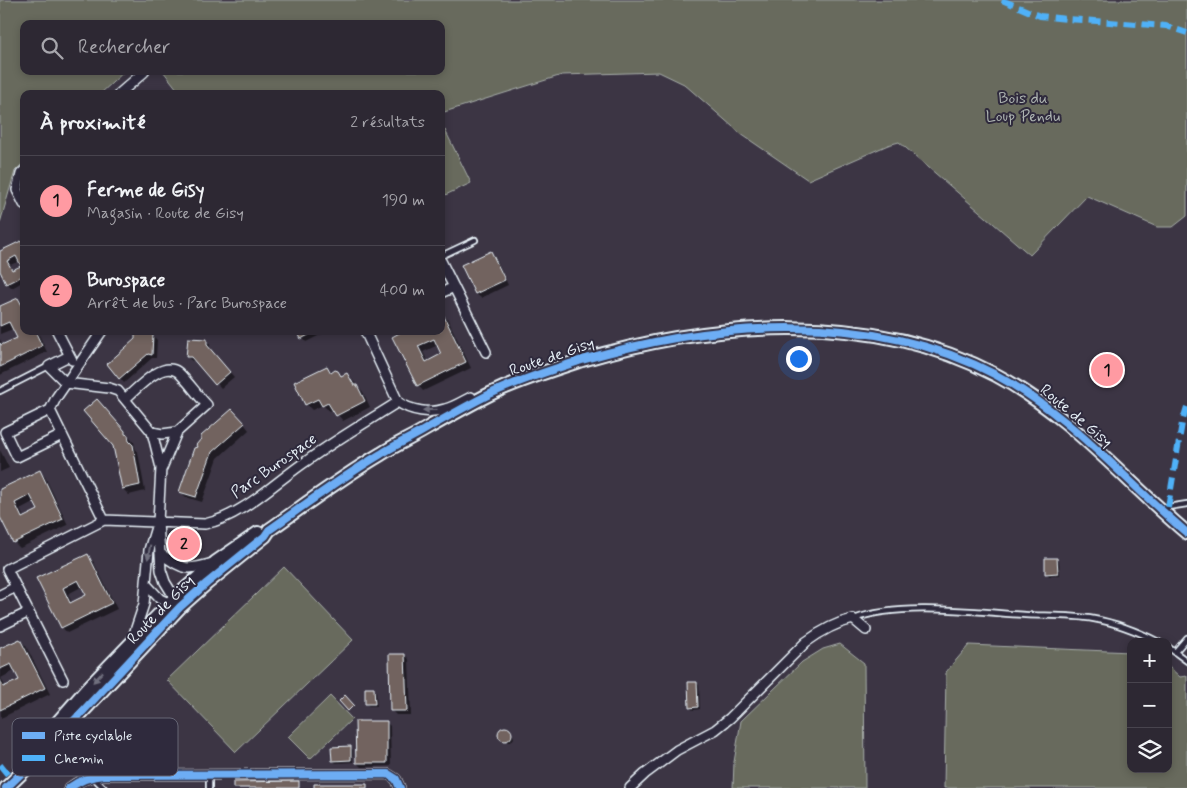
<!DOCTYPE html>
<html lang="fr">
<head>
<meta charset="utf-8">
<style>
	:root { --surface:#2d2833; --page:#35303b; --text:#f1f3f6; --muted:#a7a6ac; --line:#48444e; --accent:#ff9aa2 }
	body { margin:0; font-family:Mynerve,sans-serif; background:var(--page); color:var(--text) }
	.controls { position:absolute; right:15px; bottom:15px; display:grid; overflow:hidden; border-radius:10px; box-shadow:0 2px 8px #0003 }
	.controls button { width:45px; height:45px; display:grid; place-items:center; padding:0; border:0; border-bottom:1px solid var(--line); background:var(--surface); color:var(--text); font:25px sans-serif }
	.you { position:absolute; left:798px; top:358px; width:18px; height:18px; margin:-12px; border:4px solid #fff; border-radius:50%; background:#1a73e8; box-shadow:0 0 0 8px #1a73e833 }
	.badge { display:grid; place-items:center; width:32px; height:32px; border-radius:50%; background:var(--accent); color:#111; font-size:16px; font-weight:700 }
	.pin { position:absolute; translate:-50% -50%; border:2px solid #fff; box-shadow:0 1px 5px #0006 }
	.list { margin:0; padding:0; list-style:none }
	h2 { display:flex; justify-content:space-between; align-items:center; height:65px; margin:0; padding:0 20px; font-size:21px }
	h2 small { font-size:16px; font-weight:400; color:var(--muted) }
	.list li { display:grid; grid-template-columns:32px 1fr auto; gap:15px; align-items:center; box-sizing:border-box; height:90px; padding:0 20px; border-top:1px solid var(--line) }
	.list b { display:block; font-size:19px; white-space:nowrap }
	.list p { margin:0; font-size:16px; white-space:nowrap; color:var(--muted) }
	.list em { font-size:16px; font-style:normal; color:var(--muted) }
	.icon { flex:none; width:28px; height:28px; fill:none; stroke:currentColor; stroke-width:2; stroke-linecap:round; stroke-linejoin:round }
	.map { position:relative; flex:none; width:1187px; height:788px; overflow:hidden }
	.search { position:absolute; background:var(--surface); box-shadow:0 2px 8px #0003; left:20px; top:20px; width:425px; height:55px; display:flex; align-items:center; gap:12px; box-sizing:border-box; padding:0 18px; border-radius:10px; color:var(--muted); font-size:19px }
	.panel { position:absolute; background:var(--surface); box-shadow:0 2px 8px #0003; left:20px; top:90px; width:425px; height:245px; border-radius:10px }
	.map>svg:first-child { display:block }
</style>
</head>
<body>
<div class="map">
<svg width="1187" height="788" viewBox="0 0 1187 788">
	<rect width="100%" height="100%" fill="#3c3544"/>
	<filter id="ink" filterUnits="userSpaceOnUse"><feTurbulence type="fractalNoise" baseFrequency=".02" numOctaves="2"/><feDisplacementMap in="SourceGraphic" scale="10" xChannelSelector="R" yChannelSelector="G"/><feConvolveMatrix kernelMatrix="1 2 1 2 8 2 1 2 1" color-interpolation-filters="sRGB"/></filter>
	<g filter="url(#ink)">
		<!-- green -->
		<path fill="#676b5d" stroke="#a8aeaa" d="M0,0H1187V216L1173,227H1157L1087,196L1030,255L899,142L888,145L808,180L741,134L684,84L659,72L562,75L441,113V94H181L163,71H441V24H24V71H125L100,94H24V162L15,171L0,223Z
			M445,130L471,183L441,197V132Z
			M284,567L353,640L236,752L167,680Z
			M840,644L864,663L865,788H733L734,762L741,721L802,662L823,649Z
			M969,645L1131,652V769H1168V666L1180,677L1187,676V788H944L946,672Z
			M330,696L352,719L310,759L288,737Z"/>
		<!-- shadow -->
		<path fill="#0007" fill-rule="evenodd" d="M21,243L24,246V281L12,288L7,283L0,268V253ZM20,261L22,266L13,271L10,265Z
			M491,253L495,257L508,285L481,298L476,294L463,266Z
			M17,299L24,306V331H37L47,352L0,375V339L3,346L18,339L13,329L0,334V307Z
			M442,314L448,320L471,368L423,391L418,385L394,337L441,331ZM438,345L443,355L428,362L423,352Z
			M298,331H328L306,342Z
			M153,336L157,340L156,358H152L124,383L109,364Z
			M206,340L210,345V350L234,377L221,388L196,361H192L187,357Z
			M327,367L333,373L337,372L342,377L347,374L363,392L370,407L343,421L333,409L329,411L323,405L312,410L306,404Z
			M103,406L134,442L135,448L138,452L145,491L129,495L123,489L114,445Z
			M238,416L249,430L218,458L202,502L186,497L180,491Z
			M0,450L9,468L0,472Z
			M39,471L45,477L68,525L20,548L14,542L0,514V491ZM35,501L40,511L24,518L20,509Z
			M87,555L93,561L117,609L67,633L62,627L38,579ZM83,586L87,596L72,603L68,594Z
			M1057,559L1059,562L1060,575L1049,576L1047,573Z
			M20,640L26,646L50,694L1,718L0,650ZM16,670L21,680L6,688L1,678Z
			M405,655L409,659L411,715H396L392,711Z
			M696,683L699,685L700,709L693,710L690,707Z
			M374,689L376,692L377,706H369L366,704Z
			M386,722L390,726L391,766L361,767L357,763Z
			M506,728L513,735L514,738L511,742H508L500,736V732Z
			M350,747L353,750V762L336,763L333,760Z"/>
		<!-- building -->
		<path fill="#72635f" stroke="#e8f1f8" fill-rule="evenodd" d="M21,241L24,247V275L6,284L0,271V251ZM16,256L21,266L12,270L7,261Z
			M491,251L505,280L475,294L461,265Z
			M18,298L24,309V331H35L42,346L0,367V343L1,345L17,338L9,322L0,326V306Z
			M442,312L466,362L417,386L392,337L403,331H441ZM434,339L441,354L426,362L418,346Z
			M297,331H316L301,339Z
			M135,333L153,334L152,355L148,354L119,379L107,364L135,339Z
			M188,338L207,339V345L230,372L215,385L191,357H186Z
			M327,366L331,373L335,370L338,371L341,376L347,373L354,385H357L365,401L336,416L328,403L322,406L318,399L305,405L294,382Z
			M97,399L125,431V434L128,435L129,441L133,445L140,485L122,489L113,446L83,411Z
			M232,409L245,423L212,452L196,497L179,492L194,448L197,447L196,445L201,439V436Z
			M40,470L63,519L13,543L0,517V489ZM30,495L38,510L22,518L15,503Z
			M88,554L112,603L61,628L36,578ZM78,580L86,595L70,603L63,588Z
			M1045,558H1057L1058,573L1045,574Z
			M20,639L45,688L0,710V680L3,687L19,680L11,664L0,669V648Z
			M389,654H405L407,711H390Z
			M688,682H697L698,707L689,708Z
			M365,688H374L375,704H365Z
			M345,695L354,705L348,711L339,701Z
			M355,721H387V763H356Z
			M498 734a7 7 0 1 1 14 0a7 7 0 1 1-14 0Z
			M351,746V760L332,761L331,747Z
			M299,781V788H233V782Z
			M314,784H367V788H314Z"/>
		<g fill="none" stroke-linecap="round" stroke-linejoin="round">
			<defs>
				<path id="lane" d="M441,256L475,240
					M0,391L49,366
					M1165,511L1168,507L1187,504
					M854,619C901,602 975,612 1025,615C1048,616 1073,615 1094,619C1117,623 1139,632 1159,642
					M1168,647L1187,661
					M1175,652L1187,638
					M93,777L104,788
					M209,788V775"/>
				<path id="street" d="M119,94L144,72
					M24,171L21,174L17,190L24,204
					M441,261L486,352
					M441,293L454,287
					M57,331L72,360
					M102,331L56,398L50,410L104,520L205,524C243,516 276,481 308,460C337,439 368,421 398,402
					M365,331L398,402C411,411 430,414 445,409C454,407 463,401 471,397
					M69,356L49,366L66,383L109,388L118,391L152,432L161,468L158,522L161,570L165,582L178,603
					M125,399C137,389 162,360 178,372C188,381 197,395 207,405L177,432L162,468
					M50,410L5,432L17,457L62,435
					M152,432L162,434L177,432
					M161,554C185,570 185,571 213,563
					M146,584L160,599L173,605
					M0,595L16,587
					M0,626L29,612
					M132,640L144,604L149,550L156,527
					M63,680L7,569L104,520
					M69,788C80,780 90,776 104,775L388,774L396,779L400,788
					M630,788L645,774L677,750L715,730L730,718L806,642C821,631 835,623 853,619L866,630"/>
				<path id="secondary" d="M36,752L51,730L88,688L175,598L216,562L258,533
					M6,788L56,740L180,607L207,583L265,536L269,530C306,504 342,477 381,454C395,445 411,438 426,429C447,417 468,405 490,394C519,380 551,370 582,360C713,321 871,309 996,375C1070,414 1124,480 1187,533"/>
			</defs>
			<!-- lane casing -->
			<use href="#lane" stroke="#e8f1f8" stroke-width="8"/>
			<!-- street casing -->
			<use href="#street" stroke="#e8f1f8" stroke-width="12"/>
			<!-- secondary casing -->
			<use href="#secondary" stroke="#e8f1f8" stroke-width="16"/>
			<!-- lane -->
			<use href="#lane" stroke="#2f2a3d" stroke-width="4.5"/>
			<!-- street -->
			<use href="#street" stroke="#2f2a3d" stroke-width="9"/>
			<!-- secondary -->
			<use href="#secondary" stroke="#2f2a3d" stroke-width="12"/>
			<!-- quiet -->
			<path stroke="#4fb1f8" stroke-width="6" stroke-dasharray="12 6" stroke-linecap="butt" d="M1002,0L1040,16L1067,19L1166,26L1187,33
				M1168,507L1182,423L1187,407
				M0,765L13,781"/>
			<defs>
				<path id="cycleway" d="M6,788L56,740L180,607L207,583L265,536L269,530C306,504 342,477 381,454C395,445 411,438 426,429C447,417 468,405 490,394C519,380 551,370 582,360C713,321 871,309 996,375C1070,414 1124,480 1187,533
					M69,788C80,780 90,776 104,775L388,774L396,779L400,788"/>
			</defs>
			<!-- cycleway casing -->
			<use href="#cycleway" stroke="#2f2a3d" stroke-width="11"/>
			<!-- cycleway -->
			<use href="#cycleway" stroke="#6dadf4" stroke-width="8"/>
		</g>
		<!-- one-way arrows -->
		<defs><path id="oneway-solid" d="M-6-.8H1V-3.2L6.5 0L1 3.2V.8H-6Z" transform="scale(1.25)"/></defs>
		<g fill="#70707e">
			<use href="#oneway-solid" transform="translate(430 410) rotate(179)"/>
			<use href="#oneway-solid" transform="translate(149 552) rotate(100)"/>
			<use href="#oneway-solid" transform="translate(98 677) rotate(133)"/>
		</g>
	</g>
	<g text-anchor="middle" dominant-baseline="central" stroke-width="4" stroke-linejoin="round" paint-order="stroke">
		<!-- park labels -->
		<g font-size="16" fill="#aeb5b2" stroke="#2f2a3d">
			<text x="1023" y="98">Bois du<tspan x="1023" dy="18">Loup Pendu</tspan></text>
		</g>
		<!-- street labels -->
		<g font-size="16" fill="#e8f1f8" stroke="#2f2a3d">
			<text transform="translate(552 357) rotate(-19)">Route de Gisy</text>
			<text transform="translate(1076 416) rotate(40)">Route de Gisy</text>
			<text transform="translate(274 466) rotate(-35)">Parc Burospace</text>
			<text transform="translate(161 610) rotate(-46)">Route de Gisy</text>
		</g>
	</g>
	<!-- legend -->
	<rect x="12" y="718" width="166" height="58" rx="8" fill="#2f2a3d" stroke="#666675" stroke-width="1"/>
	<rect x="22" y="732" width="23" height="7" fill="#6dadf4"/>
	<rect x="22" y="755" width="23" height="6" fill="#4fb1f8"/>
	<g font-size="14" fill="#e8f1f8">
		<text x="54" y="740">Piste cyclable</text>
		<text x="54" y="763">Chemin</text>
	</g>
</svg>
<div class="controls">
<button>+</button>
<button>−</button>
<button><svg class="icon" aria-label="layers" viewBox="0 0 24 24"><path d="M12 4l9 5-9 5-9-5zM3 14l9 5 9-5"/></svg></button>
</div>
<div class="you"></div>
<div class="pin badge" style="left:1107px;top:370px">1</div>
<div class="pin badge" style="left:184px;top:544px">2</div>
<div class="search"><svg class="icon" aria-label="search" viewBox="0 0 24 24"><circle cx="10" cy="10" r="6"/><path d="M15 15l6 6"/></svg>Rechercher</div>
<section class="panel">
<h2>À proximité<small>2 résultats</small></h2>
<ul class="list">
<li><span class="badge">1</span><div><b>Ferme de Gisy</b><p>Magasin · Route de Gisy</p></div><em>190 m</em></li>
<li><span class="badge">2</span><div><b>Burospace</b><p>Arrêt de bus · Parc Burospace</p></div><em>400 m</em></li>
</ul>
</section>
</div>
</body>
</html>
